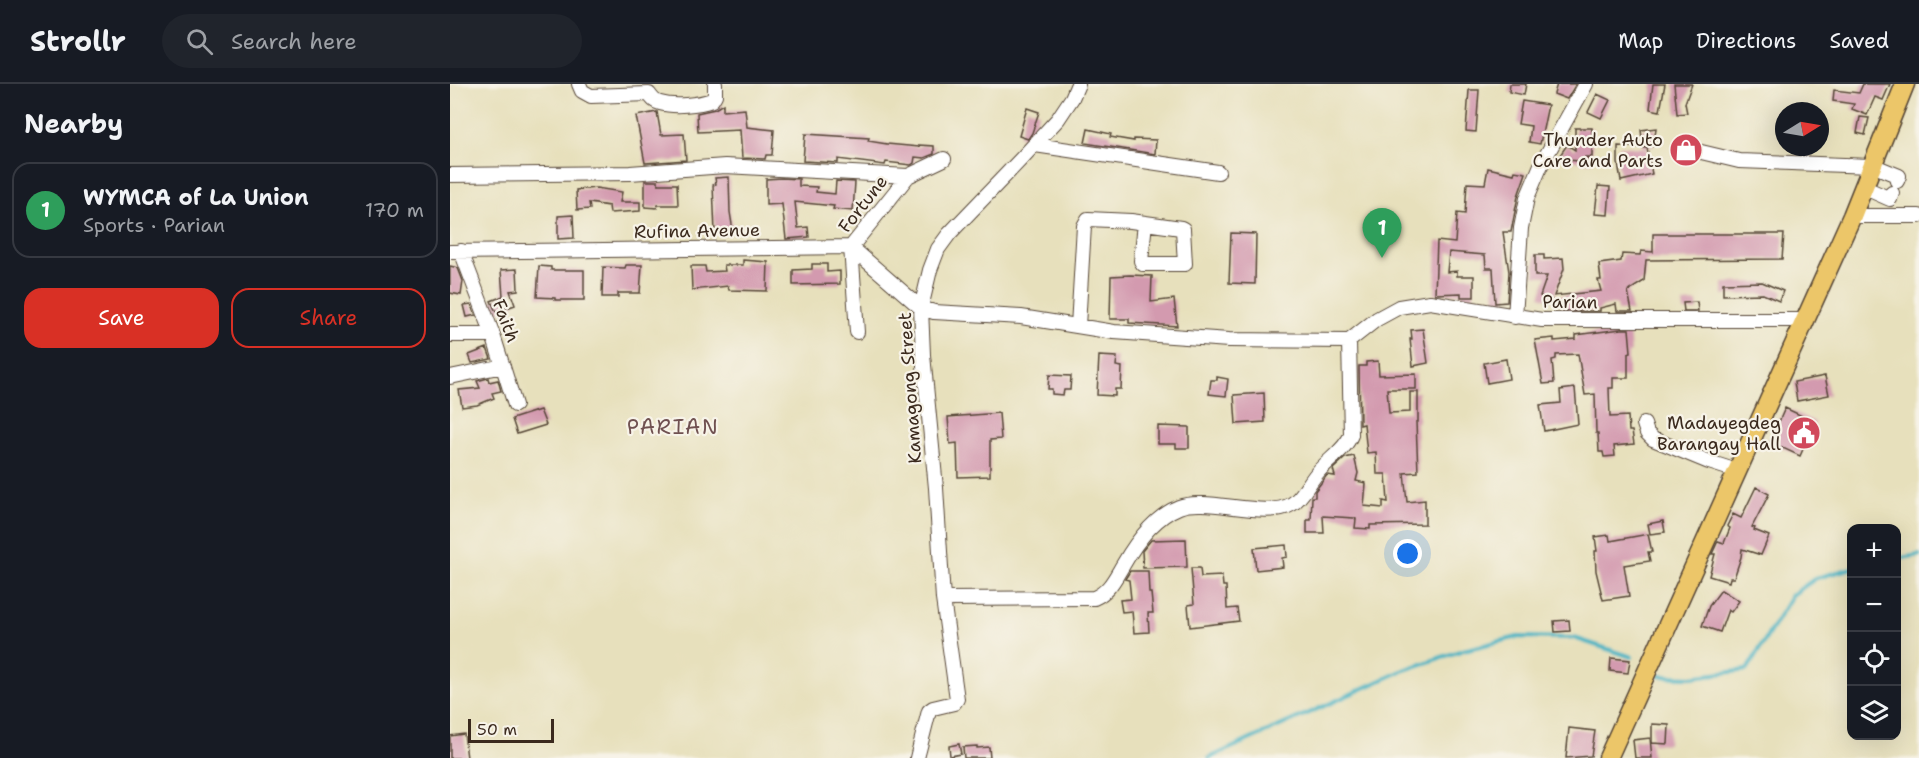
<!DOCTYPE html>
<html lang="en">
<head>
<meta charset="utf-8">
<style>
	:root { --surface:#171b24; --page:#20242c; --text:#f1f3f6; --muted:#9ea1a6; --line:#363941; --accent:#d93025 }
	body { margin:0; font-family:"Shantell Sans",sans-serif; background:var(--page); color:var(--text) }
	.controls { position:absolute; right:18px; bottom:18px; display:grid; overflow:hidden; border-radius:12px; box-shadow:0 6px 24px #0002 }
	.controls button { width:54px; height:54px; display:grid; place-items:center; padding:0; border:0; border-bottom:2px solid var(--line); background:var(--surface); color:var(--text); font:30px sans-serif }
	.compass { position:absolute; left:1325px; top:18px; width:54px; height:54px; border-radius:50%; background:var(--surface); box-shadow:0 6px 24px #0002; rotate:79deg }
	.scale { position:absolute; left:18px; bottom:15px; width:86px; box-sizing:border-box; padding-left:6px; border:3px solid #3b2a1e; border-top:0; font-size:16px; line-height:21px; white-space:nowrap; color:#3b2a1e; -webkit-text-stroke:4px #f7f3e8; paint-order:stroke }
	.you { position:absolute; left:958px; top:470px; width:21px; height:21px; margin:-15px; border:4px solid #fff; border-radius:50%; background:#1a73e8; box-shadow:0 0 0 9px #1a73e833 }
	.badge { display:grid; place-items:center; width:39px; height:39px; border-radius:50%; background:var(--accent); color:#fff; font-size:20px; font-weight:700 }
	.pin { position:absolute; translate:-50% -50px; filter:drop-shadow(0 2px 3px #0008) }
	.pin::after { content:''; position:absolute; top:32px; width:21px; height:18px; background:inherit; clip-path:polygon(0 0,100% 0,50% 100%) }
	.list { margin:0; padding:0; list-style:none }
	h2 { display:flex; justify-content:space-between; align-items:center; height:78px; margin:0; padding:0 24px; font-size:26px }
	h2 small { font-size:20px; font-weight:400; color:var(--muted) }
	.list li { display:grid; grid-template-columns:39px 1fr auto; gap:18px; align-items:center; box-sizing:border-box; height:96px; margin:0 12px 12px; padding:0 12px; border:2px solid var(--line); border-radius:18px }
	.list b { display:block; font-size:22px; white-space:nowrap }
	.list p { margin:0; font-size:20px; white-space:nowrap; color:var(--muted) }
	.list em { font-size:20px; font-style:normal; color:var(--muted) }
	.actions { display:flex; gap:12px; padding:18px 24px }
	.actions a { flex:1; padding:14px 0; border:2px solid var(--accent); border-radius:18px; text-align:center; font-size:21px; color:var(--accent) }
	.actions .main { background:var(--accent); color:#fff }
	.icon { flex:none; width:33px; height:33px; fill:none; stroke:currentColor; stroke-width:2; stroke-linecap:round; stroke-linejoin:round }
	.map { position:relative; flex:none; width:1469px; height:674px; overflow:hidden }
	header { display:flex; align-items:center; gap:36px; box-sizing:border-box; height:84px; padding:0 30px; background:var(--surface); border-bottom:2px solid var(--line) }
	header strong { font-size:28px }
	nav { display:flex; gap:33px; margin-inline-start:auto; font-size:21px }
	.search { width:420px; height:54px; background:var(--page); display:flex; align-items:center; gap:15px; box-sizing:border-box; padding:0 21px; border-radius:33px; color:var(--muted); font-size:22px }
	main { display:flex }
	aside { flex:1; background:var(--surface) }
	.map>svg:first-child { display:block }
</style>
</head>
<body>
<header>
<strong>Strollr</strong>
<div class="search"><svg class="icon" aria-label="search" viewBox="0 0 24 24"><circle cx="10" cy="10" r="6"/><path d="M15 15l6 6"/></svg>Search here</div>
<nav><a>Map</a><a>Directions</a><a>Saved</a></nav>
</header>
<main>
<aside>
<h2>Nearby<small></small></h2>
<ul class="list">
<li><span class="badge" style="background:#2e9e5b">1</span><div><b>WYMCA of La Union</b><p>Sports · Parian</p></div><em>170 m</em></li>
</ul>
<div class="actions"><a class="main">Save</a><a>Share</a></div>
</aside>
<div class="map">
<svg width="1469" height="674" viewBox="0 0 1469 674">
	<rect width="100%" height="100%" fill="#f7f3e8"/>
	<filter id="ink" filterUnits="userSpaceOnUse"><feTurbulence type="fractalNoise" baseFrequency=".0167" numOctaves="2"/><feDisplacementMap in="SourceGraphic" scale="12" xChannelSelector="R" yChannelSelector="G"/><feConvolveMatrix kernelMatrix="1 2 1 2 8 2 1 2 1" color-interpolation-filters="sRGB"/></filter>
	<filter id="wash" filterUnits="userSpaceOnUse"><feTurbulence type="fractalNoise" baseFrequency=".008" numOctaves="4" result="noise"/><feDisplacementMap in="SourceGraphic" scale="24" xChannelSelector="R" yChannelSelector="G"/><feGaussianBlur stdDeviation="1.35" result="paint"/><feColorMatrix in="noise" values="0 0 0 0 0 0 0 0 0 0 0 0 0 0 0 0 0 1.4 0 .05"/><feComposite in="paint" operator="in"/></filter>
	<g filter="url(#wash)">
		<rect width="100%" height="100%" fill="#e7e0bc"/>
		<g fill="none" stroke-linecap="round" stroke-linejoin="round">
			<!-- stream -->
			<path stroke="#47b4c4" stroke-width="4" d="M1446,475L1469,471
				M1209,592L1241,593L1297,586L1342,511L1366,494L1402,484
				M759,674L954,586L1013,566L1068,553L1124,554L1182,573"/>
		</g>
		<g id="blocks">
			<!-- building -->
			<path fill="#d39aaf" d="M1060,0H1076L1074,11L1059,8Z
				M1107,0H1126L1117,15L1104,10Z
				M1203,0H1215L1210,27L1200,25Z
				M1224,0H1242L1235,19L1237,29L1227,30Z
				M1413,0H1440L1433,16L1425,13L1417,31L1402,25L1404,20L1383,17L1384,6L1409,9Z
				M1019,6H1029L1026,48L1016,47Z
				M1147,10L1160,16L1151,34L1138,28Z
				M1072,17L1098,21L1090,60L1079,58L1081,42L1068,40Z
				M273,20V27L295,25L297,43L324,46L322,71H316L315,75L292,74L290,46L248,48L247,29L265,25Z
				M577,24L589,28L582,49L578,55L569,52Z
				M207,28L211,51L234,50L236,76L195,79L186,32Z
				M1410,33L1419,34L1415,51L1407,49Z
				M1125,44H1142V73H1136L1143,78L1117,76L1110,71L1117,61L1125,66Z
				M1206,44L1204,62L1193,63L1191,46Z
				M638,45L661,50L660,53L684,57V55L706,56L705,70L635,59Z
				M355,50L419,54L418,57L437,60L469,63V61L484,62V70L474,74L465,73L464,79L461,81L436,78L435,81L388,75V79L353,77Z
				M1168,62L1197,64L1202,90L1171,97L1168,79Z
				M1038,84L1064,90L1065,87L1076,89L1068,112L1061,148H1053L1059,188L1057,218L1045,219L1043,184H1036L1035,171L999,168L997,188L1007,187V192H1024V213H1011V209L985,210L987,157L1005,159L1007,129L1015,130L1017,99L1035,100Z
				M279,93L280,128L283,147L265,149L263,101L266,100L265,94Z
				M332,94L349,95V102L367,103L366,108L385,110L386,97L405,98L403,127L383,125L384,122L345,118L348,144L358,143L359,153L336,155L332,120L316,121V95Z
				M195,97H208V100H227L228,121H208L207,124L195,123Z
				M1148,102L1160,103L1158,131L1145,130Z
				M146,104L172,108L170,118H190V127L160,129L159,122L139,119L140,125L127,126L126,106Z
				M123,131L124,154L108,155V132Z
				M781,149L806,150L805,200L779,199Z
				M1203,150H1334L1332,175L1196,176L1194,197L1178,207L1182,227H1167L1166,220L1150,224V227H1114L1113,220L1090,212L1097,192H1085V171H1094V175L1113,174L1114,185L1104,212L1151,207L1148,196H1151L1149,180L1171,177L1172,170L1190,171L1191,167L1203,168Z
				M293,176L318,178L317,207L279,206L278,202L242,206L241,182H255L256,188L275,187L274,181H293Z
				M362,180H377V188L390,187V200L343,201V186L362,185Z
				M176,181H192L190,209H168V213H152L153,183L175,184Z
				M0,182L8,184L13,197L11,211L0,209Z
				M89,182L101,183V186H134V216H105V214L87,213Z
				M67,185L68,206L60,207L65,221L46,228L41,217L53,212L51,186Z
				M680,191L702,192L701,218L724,215L727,242L679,239V235H660L661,192Z
				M1312,198L1333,207L1329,217L1313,210L1273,211V199Z
				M1247,218L1248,227H1234L1233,219Z
				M21,220L26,231L17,233L14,221Z
				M973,245L978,279L963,282L960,255H962L961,246Z
				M1171,245H1179L1181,268L1178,269V294H1163V304H1159L1160,333L1178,332L1179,347H1182L1184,360L1164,362L1165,372L1154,373L1153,368H1149L1148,349H1146L1145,310L1135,311L1128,270L1106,271V275L1102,276L1104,299L1093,300L1085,256L1104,254V257L1126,255V251Z
				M37,264L41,275L22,279L19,271Z
				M649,272L667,273L666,282L672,283L671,305H665V312L647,311Z
				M1056,275L1059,295L1037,299L1034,279Z
				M928,277L929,291L966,290V305H937L939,329L960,328V308H968V338H966L968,388L954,389L957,418L975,416V440L920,441V445L905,444L906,435L904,434L873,432L874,449H857V436H861L862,413H865V407L877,391L885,392L883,385L895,374L904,372L908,389L906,397L916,399L914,422L933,424V417L938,418L936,390H927L926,368L917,369L914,340L910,341L909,282H916V278Z
				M599,291L621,292L620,306H614L613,311L602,310V305H598Z
				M1375,292L1379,311L1347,317L1344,298Z
				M767,293L778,295L776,312L759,310L761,296H767Z
				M38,294L39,298L48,296L51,307L42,309L44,314L27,321L12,323L9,306L30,304L27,297Z
				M1125,304L1128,340L1094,347L1090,321L1111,319L1110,306Z
				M814,309L815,338L786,340L784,311Z
				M1335,324L1365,338L1350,372L1320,358Z
				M90,326L96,341L67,350L62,335Z
				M549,329L551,355L540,356V392L508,393L507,359L500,360L498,333Z
				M708,342L739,343V364H726V360H708Z
				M1306,403L1319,410L1302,443L1305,444L1304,446L1319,452L1311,471L1292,465L1291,473L1284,494H1280L1279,498L1259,492L1265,470H1262L1268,457L1274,459L1280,444L1277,442L1283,430L1291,434Z
				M1213,437L1215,448L1200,450L1198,440Z
				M1198,450L1202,468H1198L1200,477L1174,481L1179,512L1153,516L1146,487L1145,467H1147L1145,453L1159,451L1160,457Z
				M736,455L737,483L693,484L692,467L701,456Z
				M836,461L837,473L832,474L833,483L806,486L804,464Z
				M741,484H750L751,493L772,492L773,502H776L777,525L787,524L789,537L740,543L738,521L744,520Z
				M680,487H698L699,509H701L703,529H698L699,548L684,549L682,527L672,528L670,516L681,515L679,496L675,495Z
				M1271,506L1289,517L1281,528L1278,526L1270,548L1252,542L1259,522Z
				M1119,536L1120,547L1105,548L1104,537Z
				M1161,574L1180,576L1178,589L1160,587Z
				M1202,640L1219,641L1218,660L1202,659Z
				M1119,644L1145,647L1141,672L1116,674Z
				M14,650L17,674H0V652Z
				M1200,654L1202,674H1185L1183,656Z
				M509,660L511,670L500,672L499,662Z
				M527,662V664L539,663L540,674H514L513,663Z"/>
		</g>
	</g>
	<g filter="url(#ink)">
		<use href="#blocks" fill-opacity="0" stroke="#554536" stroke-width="1.5"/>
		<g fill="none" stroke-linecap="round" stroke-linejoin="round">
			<defs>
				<path id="minor" d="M129,0L132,7L141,12L199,10C202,14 204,18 210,19C224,23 248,21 262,16L265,11V0
					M585,61L768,88
					M1247,67L1289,77L1421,82
					M1422,81L1449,92L1447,97
					M0,91L180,89L275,82L458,92
					M1413,103L1440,115L1442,109
					M1402,132H1469
					M11,167L43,251L65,321
					M0,168L401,163L471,224L484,228L571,233L664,248L779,256L899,257
					M1065,233L1071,144L1077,114L1091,81L1136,0
					M628,242L634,142L638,135L681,137L731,144L733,145L735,180H693L691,177L695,139
					M407,248L401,163L458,92L494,75
					M0,251H43
					M899,257L927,235L949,223L980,218L1092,236H1354
					M0,293L53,282
					M1194,340L1197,349L1203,355L1259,378L1287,387
					M493,515L486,404L473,271L471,224L480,186L488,165L499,150L572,74L608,35L622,14L628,0
					M467,674L479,627L483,624L504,619L507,615L493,515L644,514C659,508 665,494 673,481C686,458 704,433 729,423C757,412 816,436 842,420C853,413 859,398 868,388C878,376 895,366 901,351L899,257"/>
				<path id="major" d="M1158,674L1402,132L1455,0"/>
			</defs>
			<!-- minor casing -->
			<use href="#minor" stroke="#554536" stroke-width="16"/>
			<!-- major casing -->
			<use href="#major" stroke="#554536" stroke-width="21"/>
			<!-- minor -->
			<use href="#minor" stroke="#fff" stroke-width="14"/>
			<!-- major -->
			<use href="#major" stroke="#ecc669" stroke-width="18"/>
		</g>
	</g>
	<!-- icons -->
	<defs>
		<symbol id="shop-disc" viewBox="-11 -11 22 22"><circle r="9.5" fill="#d1495b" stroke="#f7f3e8"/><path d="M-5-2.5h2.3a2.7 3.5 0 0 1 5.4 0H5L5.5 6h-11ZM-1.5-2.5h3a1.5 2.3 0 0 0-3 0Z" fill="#fff"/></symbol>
		<symbol id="civic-disc" viewBox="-11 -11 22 22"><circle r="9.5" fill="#d1495b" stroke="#f7f3e8"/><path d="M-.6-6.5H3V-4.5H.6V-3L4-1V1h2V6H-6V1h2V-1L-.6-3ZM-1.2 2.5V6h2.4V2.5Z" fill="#fff"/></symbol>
	</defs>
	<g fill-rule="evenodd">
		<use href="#shop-disc" x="1217" y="47" width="38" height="38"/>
		<use href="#civic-disc" x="1335" y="330" width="38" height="38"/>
	</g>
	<g text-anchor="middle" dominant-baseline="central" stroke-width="4.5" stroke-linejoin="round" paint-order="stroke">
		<!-- poi labels -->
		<g font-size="18" fill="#3b2a1e" stroke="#f7f3e8" text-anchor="end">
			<text x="1213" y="56">Thunder Auto<tspan x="1213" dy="21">Care and Parts</tspan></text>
			<text x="1331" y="339">Madayegdeg<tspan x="1331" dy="21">Barangay Hall</tspan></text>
		</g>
		<!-- street labels -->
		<g font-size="18" fill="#3b2a1e" stroke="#f7f3e8">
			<text transform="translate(413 120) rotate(-52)">Fortune</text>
			<text transform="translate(247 147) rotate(-1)">Rufina Avenue</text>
			<text transform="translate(1120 218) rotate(1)">Parian</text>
			<text transform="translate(56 237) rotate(69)">Faith</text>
			<text transform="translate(460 304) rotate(-94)">Kamagong Street</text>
		</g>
		<!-- quarter labels -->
		<g font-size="21" letter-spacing="1.5" fill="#705151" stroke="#f7f3e8">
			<text x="223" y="343">PARIAN</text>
		</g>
	</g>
</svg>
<div class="controls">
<button>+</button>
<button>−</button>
<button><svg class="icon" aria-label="locate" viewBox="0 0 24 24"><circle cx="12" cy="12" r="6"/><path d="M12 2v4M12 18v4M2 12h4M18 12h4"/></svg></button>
<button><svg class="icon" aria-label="layers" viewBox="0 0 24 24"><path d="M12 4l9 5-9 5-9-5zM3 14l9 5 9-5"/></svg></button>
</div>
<svg class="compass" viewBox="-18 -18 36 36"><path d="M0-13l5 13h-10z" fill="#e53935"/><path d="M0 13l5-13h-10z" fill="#9ea1a6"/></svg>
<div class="scale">50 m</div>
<div class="you"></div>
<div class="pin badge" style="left:932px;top:174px;background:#2e9e5b">1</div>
</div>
</main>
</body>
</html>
